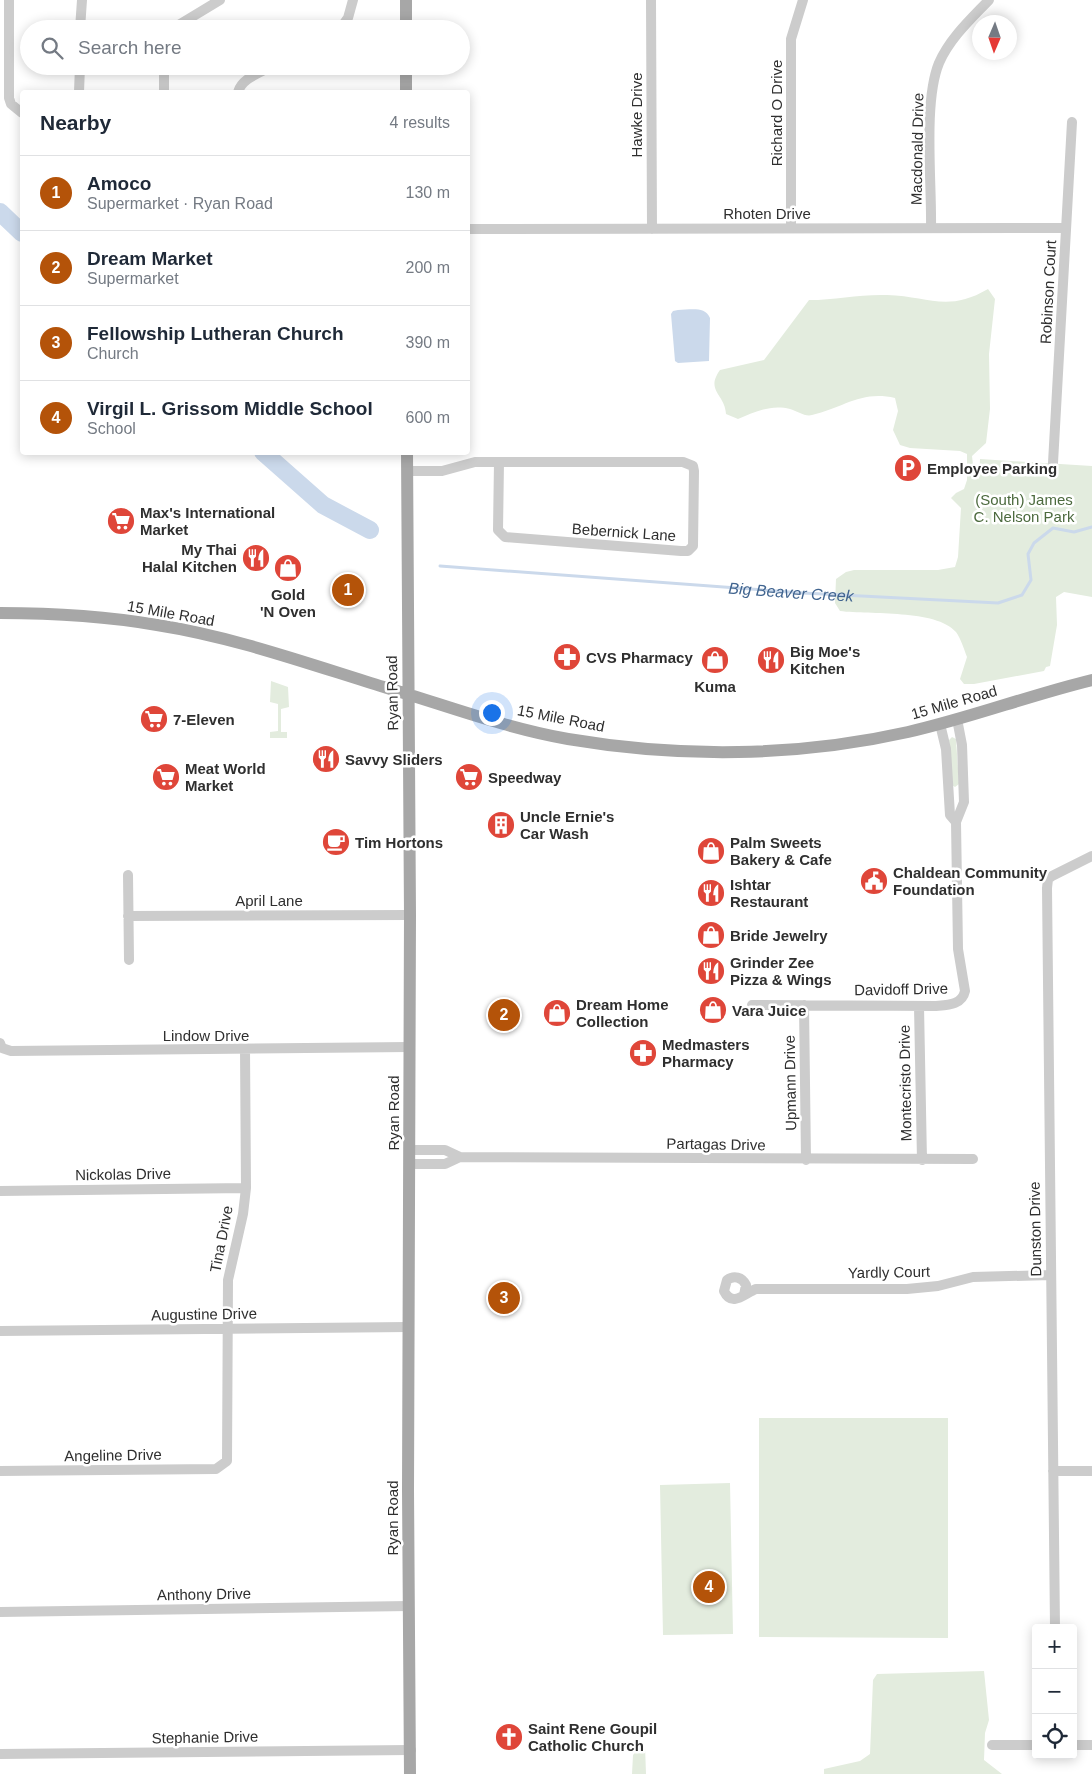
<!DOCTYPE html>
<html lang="en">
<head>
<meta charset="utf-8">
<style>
	:root { --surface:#fff; --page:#f6f6f7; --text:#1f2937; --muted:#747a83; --line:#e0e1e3; --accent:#b45309 }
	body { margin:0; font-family:Helvetica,sans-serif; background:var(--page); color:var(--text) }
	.controls { position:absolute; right:15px; bottom:15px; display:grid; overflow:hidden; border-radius:5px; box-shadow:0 2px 12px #0003 }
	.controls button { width:45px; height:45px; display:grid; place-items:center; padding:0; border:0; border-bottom:1px solid var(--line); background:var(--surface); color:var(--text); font:25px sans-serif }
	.compass { position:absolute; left:972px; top:15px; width:45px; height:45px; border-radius:50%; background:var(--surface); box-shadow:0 2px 12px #0003; rotate:182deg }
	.you { position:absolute; left:491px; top:712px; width:18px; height:18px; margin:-12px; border:4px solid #fff; border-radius:50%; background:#1a73e8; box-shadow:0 0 0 8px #1a73e833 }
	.badge { display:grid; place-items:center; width:32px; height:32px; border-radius:50%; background:var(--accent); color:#fff; font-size:16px; font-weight:700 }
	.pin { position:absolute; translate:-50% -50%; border:2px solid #fff; box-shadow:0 1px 5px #0006 }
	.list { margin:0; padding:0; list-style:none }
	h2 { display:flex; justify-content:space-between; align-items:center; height:65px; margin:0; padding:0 20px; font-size:21px }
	h2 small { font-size:16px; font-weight:400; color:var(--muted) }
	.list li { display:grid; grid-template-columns:32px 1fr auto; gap:15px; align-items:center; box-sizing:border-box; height:75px; padding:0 20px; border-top:1px solid var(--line) }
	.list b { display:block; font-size:19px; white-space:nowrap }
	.list p { margin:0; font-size:16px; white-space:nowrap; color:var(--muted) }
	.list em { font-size:16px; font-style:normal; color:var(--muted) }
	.icon { flex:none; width:28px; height:28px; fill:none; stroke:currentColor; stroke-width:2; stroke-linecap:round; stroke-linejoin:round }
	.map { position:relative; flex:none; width:1092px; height:1774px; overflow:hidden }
	.search { position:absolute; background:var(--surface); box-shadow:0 2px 12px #0003; left:20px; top:20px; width:450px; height:55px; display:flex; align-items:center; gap:12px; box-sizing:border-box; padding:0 18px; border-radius:28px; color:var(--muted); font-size:19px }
	.panel { position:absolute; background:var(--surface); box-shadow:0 2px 12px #0003; left:20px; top:90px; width:450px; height:365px; border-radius:5px }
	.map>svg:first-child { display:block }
</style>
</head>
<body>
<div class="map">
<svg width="1092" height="1774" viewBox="0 0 1092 1774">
	<rect width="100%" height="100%" fill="#fff"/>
	<!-- green -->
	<path fill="#e3ecde" d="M988,289L995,299L989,354L990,409L986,443L972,456L974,474L979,479L980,459L1092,466V597L1064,592L1056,597L1057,625L1050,666L1046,667L1044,671L974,684H964L960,679L967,657C964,649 961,639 956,632C936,609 870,615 840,611L835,603L836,579L846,572L854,570H938L955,567L958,557L961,508L951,498L956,493L964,489L967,480V454L960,451L910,448L900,445L893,430L898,411L895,398C861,390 843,408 812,415C805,417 797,411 790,409C771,404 755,412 738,419L726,414C725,394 705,391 720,370L764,360L809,300C835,300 861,294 887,295C928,296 947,313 988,289Z
		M271,681L288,687L289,707L281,709V732H287V738H270V732L278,731V704L270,702Z
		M952,737L956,739L959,784L955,787L952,785L949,740Z
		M759,1418H948V1638L759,1637Z
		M730,1483L733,1634L663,1635L660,1485Z
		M984,1671L989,1720L985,1733L984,1760L1002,1774H824V1769L860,1761L870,1754L873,1680L877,1674Z
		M645,1746L646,1774H632L633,1755L640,1747Z"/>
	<!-- water -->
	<path fill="#cbd9eb" d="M678,310C690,310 705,306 710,318L709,361L678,363L675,361L671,314L673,311Z"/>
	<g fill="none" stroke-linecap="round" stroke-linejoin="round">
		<!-- stream -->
		<path stroke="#cbd9eb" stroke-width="3" id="s1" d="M440,566L803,593L998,603L1022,595L1031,580L1028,554L1034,543L1053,528L1074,532L1092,527"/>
		<!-- river -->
		<path stroke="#cbd9eb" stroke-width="18" d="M0,212L22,233
			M263,452L323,505L370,530"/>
		<!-- minor -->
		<path stroke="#ccc" stroke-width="10" d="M9,0V98L11,104L22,113
			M651,0L652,229
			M80,29L82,0
			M172,29L220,0
			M340,29L348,18L353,0
			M79,92L80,66
			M164,92V66
			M238,92C242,78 260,73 272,66
			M791,228V39L803,0
			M931,228C932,183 923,102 939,63C950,38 971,19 989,0
			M468,229L1066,228
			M1053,463L1072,122
			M407,471H442L475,462H683L693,466L694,471L693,546L688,551H681L505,537L498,530L499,462
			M940,724L946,749L950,815L956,822
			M128,875L129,960
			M128,916L410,915
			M752,1005L936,1006C948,1005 962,1005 965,991L958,949L956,822L964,802L962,745L957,719
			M804,1005L806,1160
			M919,1006L922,1160
			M0,1043L2,1048L11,1051L410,1047
			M409,1150H445L460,1157L973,1159
			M409,1164H445L460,1157
			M0,1191L246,1188
			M744,1295L746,1285C742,1277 734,1275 727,1280L724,1291C732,1308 745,1293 756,1289H907L938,1286L973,1277L1051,1275
			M0,1331L409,1327
			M0,1471L216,1469L227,1461L228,1280L243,1214L246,1188L245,1049
			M1053,1471H1092
			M0,1612L409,1606
			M1055,1628L1047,888L1048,879L1052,876L1092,856
			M992,1745H1036
			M1073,1745H1092
			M0,1754L411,1750"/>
		<!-- major -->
		<path stroke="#a7a7a7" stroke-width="12" d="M406,0V29
			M406,66V92
			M407,452L410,915L408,1490L410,1774
			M0,613C52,613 105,616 157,625C234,637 309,664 384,687C445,705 505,728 568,739C680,758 797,757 908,732C970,718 1030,695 1092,680"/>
	</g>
	<!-- icons -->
	<defs>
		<symbol id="parking-disc" viewBox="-11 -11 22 22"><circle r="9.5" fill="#df4639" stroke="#fff"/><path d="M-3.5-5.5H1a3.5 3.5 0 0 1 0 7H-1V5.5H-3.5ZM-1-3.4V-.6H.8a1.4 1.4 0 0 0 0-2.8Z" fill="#fff"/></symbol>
		<symbol id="supermarket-disc" viewBox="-11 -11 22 22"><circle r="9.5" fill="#df4639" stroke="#fff"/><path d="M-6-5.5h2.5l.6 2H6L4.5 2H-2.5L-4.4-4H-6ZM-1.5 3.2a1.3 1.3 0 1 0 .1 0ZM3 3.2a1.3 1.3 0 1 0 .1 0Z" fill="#fff"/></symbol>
		<symbol id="restaurant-disc" viewBox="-11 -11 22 22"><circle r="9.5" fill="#df4639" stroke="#fff"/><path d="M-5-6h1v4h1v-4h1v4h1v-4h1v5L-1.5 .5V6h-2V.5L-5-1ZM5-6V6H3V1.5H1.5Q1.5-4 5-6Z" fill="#fff"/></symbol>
		<symbol id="shop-disc" viewBox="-11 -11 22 22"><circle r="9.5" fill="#df4639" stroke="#fff"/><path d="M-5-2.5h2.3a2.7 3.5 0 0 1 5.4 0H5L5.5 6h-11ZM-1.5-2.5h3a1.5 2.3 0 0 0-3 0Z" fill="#fff"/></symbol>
		<symbol id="pharmacy-disc" viewBox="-11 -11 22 22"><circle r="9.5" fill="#df4639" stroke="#fff"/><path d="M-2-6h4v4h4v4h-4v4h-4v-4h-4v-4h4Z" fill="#fff"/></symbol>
		<symbol id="building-disc" viewBox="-11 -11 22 22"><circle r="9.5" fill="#df4639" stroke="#fff"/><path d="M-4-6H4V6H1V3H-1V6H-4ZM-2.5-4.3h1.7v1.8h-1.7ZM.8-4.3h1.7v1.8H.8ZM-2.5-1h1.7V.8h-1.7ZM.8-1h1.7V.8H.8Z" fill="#fff"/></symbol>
		<symbol id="cafe-disc" viewBox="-11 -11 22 22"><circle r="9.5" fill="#df4639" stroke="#fff"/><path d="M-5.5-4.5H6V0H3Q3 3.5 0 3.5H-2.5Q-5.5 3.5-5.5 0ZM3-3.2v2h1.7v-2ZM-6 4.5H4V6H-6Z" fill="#fff"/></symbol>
		<symbol id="civic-disc" viewBox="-11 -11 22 22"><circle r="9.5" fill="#df4639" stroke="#fff"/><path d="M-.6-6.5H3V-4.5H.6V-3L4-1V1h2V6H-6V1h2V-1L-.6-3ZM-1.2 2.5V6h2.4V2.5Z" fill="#fff"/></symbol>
		<symbol id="church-disc" viewBox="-11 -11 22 22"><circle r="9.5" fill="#df4639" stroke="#fff"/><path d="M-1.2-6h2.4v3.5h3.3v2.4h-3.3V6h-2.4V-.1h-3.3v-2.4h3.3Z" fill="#fff"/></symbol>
	</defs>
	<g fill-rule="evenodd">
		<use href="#parking-disc" x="892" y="452" width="32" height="32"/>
		<use href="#supermarket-disc" x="105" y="505" width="32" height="32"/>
		<use href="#restaurant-disc" x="240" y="542" width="32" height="32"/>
		<use href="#shop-disc" x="272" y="552" width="32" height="32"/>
		<use href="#pharmacy-disc" x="551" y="641" width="32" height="32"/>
		<use href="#shop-disc" x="699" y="644" width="32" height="32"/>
		<use href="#restaurant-disc" x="755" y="644" width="32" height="32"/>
		<use href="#supermarket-disc" x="138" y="703" width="32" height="32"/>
		<use href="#restaurant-disc" x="310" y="743" width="32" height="32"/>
		<use href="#supermarket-disc" x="150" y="761" width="32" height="32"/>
		<use href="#supermarket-disc" x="453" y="761" width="32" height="32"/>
		<use href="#building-disc" x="485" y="809" width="32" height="32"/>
		<use href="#cafe-disc" x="320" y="826" width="32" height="32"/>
		<use href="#shop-disc" x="695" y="835" width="32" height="32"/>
		<use href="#civic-disc" x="858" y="865" width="32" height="32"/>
		<use href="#restaurant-disc" x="695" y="877" width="32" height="32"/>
		<use href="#shop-disc" x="695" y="919" width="32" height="32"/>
		<use href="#restaurant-disc" x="695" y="955" width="32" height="32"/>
		<use href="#shop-disc" x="697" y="994" width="32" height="32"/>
		<use href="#shop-disc" x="541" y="997" width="32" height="32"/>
		<use href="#pharmacy-disc" x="627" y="1037" width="32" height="32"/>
		<use href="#church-disc" x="493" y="1721" width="32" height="32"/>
	</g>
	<g text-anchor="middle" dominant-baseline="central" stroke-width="5" stroke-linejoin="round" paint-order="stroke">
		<!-- street labels -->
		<g font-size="15" fill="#2f2f2f" stroke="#fff">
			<text transform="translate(776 113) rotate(-90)">Richard O Drive</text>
			<text transform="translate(636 115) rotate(-90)">Hawke Drive</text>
			<text transform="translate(917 149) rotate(-89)">Macdonald Drive</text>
			<text x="767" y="213">Rhoten Drive</text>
			<text transform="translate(1048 292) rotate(-87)">Robinson Court</text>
			<text transform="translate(624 532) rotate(4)">Bebernick Lane</text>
			<text transform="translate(171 613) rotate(10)">15 Mile Road</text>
			<text transform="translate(392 693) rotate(-91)">Ryan Road</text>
			<text transform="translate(954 702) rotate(-16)">15 Mile Road</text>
			<text transform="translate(561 718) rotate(11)">15 Mile Road</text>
			<text x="269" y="900">April Lane</text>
			<text transform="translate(901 989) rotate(-1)">Davidoff Drive</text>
			<text x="206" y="1035">Lindow Drive</text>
			<text transform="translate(790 1083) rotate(-91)">Upmann Drive</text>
			<text transform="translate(905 1083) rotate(-91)">Montecristo Drive</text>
			<text transform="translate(393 1113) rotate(-90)">Ryan Road</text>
			<text transform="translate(716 1144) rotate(1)">Partagas Drive</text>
			<text transform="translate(123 1174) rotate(-1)">Nickolas Drive</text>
			<text transform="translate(1035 1229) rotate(-91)">Dunston Drive</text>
			<text transform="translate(221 1239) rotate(-79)">Tina Drive</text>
			<text transform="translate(889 1272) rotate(-1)">Yardly Court</text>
			<text transform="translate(204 1314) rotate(-1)">Augustine Drive</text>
			<text transform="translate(113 1455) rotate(-1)">Angeline Drive</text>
			<text transform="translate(392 1518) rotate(-90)">Ryan Road</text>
			<text transform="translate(204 1594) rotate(-1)">Anthony Drive</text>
			<text transform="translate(205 1737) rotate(-1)">Stephanie Drive</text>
		</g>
		<!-- poi labels -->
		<g font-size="15" font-weight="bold" fill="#2f2f2f" stroke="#fff" text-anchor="start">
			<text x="927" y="468">Employee Parking</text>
			<text x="140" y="512">Max's International<tspan x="140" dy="17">Market</tspan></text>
			<text x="237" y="549" text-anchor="end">My Thai<tspan x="237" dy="17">Halal Kitchen</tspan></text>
			<text x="288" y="594" text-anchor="middle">Gold<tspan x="288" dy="17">'N Oven</tspan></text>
			<text x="790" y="651">Big Moe's<tspan x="790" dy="17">Kitchen</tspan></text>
			<text x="586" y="657">CVS Pharmacy</text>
			<text x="715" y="686" text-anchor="middle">Kuma</text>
			<text x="173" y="719">7-Eleven</text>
			<text x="345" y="759">Savvy Sliders</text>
			<text x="185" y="768">Meat World<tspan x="185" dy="17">Market</tspan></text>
			<text x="488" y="777">Speedway</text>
			<text x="520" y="816">Uncle Ernie's<tspan x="520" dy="17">Car Wash</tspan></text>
			<text x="355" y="842">Tim Hortons</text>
			<text x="730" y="842">Palm Sweets<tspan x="730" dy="17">Bakery &amp; Cafe</tspan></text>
			<text x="893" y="872">Chaldean Community<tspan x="893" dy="17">Foundation</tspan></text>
			<text x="730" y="884">Ishtar<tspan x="730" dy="17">Restaurant</tspan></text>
			<text x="730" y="935">Bride Jewelry</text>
			<text x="730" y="962">Grinder Zee<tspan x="730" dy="17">Pizza &amp; Wings</tspan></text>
			<text x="576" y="1004">Dream Home<tspan x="576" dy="17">Collection</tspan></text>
			<text x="732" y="1010">Vara Juice</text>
			<text x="662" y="1044">Medmasters<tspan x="662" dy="17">Pharmacy</tspan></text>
			<text x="528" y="1728">Saint Rene Goupil<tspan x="528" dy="17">Catholic Church</tspan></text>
		</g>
		<!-- park labels -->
		<g font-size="15" fill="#4c6a3e" stroke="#fff">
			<text x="1024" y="499">(South) James<tspan x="1024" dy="17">C. Nelson Park</tspan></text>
		</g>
		<!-- water labels -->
		<g font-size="16" font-style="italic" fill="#40648f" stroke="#fff">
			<text stroke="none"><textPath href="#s1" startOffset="352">Big Beaver Creek</textPath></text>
		</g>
	</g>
</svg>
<div class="controls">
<button>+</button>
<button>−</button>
<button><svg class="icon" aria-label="locate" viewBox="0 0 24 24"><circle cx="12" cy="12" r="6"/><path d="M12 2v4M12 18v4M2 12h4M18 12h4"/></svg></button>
</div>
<svg class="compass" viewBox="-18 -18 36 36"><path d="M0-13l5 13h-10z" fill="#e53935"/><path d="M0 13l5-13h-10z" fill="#747a83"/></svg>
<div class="you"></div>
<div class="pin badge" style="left:348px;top:590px">1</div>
<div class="pin badge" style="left:504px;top:1015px">2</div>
<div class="pin badge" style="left:504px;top:1298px">3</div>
<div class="pin badge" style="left:709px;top:1587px">4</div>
<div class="search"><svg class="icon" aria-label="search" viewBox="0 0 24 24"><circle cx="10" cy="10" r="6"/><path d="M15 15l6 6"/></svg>Search here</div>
<section class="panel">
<h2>Nearby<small>4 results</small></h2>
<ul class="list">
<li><span class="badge">1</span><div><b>Amoco</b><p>Supermarket · Ryan Road</p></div><em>130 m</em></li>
<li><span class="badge">2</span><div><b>Dream Market</b><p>Supermarket</p></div><em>200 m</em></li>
<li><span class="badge">3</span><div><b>Fellowship Lutheran Church</b><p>Church</p></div><em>390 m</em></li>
<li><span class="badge">4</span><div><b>Virgil L. Grissom Middle School</b><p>School</p></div><em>600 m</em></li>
</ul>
</section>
</div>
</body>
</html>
